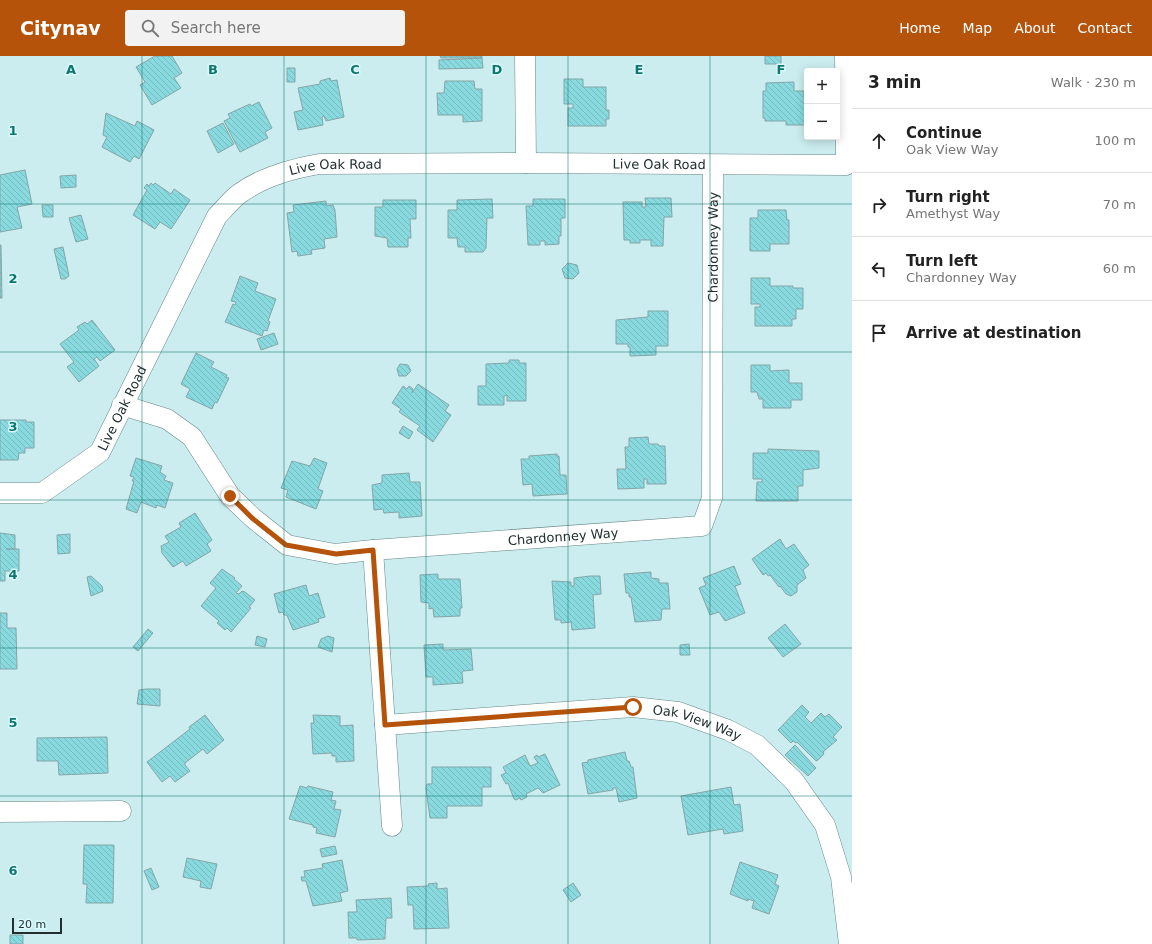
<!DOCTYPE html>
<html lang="en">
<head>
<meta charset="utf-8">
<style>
	:root { --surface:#fff; --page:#f2f2f2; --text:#222; --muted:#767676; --line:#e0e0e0; --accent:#b45309 }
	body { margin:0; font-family:"DejaVu Sans",sans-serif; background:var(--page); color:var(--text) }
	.controls { position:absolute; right:12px; top:12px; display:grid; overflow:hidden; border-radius:4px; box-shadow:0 2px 10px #0003 }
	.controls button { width:36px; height:36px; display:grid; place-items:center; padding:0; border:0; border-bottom:1px solid var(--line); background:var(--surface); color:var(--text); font:20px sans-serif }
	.scale { position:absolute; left:12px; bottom:10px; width:50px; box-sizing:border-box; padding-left:4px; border:2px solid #212f2f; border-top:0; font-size:11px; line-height:14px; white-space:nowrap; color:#212f2f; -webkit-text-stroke:3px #d8fafc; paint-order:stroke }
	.stop { position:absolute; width:12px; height:12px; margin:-9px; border:3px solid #b45309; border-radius:50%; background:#fff }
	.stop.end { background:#b45309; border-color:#fff; box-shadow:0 1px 4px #0008 }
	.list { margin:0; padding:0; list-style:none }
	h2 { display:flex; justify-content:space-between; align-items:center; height:52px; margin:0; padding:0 16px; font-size:17px }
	h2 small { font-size:13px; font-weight:400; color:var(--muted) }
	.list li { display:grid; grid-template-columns:26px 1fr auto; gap:12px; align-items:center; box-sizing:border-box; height:64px; padding:0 16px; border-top:1px solid var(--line) }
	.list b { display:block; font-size:15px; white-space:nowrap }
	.list p { margin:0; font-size:13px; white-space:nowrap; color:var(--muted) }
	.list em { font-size:13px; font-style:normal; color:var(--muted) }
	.icon { flex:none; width:22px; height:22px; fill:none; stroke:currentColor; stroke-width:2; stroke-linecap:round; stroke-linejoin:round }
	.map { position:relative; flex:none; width:852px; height:888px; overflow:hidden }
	header { display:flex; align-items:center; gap:24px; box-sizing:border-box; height:56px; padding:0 20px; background:var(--accent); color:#fff }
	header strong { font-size:19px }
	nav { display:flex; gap:22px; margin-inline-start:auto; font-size:14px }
	.search { width:280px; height:36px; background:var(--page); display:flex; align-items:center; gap:10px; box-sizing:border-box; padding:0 14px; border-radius:4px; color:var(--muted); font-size:15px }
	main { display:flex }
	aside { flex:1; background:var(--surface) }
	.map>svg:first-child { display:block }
</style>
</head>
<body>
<header>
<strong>Citynav</strong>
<div class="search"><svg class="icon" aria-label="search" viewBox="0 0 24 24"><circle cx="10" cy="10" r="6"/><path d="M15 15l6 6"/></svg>Search here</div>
<nav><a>Home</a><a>Map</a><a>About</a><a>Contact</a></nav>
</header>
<main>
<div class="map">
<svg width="852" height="888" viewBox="0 0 852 888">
	<defs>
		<pattern id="building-back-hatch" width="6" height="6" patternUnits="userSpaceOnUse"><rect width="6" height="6" fill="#88dadf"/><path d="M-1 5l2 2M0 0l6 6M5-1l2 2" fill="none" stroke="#75bbc0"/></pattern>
	</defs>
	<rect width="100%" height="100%" fill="#cbedef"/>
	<!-- building -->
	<path fill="url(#building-back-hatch)" stroke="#85a5a7" d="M155,0H172L182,17L174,22L181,32L152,49L140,29L145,26L136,11Z
		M440,0H482V2H441Z
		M765,0H781V8H765Z
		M482,2L483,12L439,13V4Z
		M287,12H295V26H287Z
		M330,22L331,25L337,24L344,61L326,65L324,60L322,61L323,69L298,74L294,56L303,54L298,32L320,28V25Z
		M564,23H583V31H606V54H609V63H606V70H568V52H573V48H564Z
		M445,25H474L475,33H482V65L463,66V59H438L437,37H444Z
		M794,26V35H804L805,69H786V65H765V62H763V35H766V27Z
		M259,46L272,72L265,76L268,82L240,96L224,65L230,62L228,58L250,48L251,50Z
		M106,57L135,70L137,65L154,74L139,103L134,100L130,106L102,91L107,81L103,79Z
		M223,67L234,88L218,97L207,75Z
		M25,114L32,148L17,151L22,172L0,176V119Z
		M76,119V131L61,132L60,120Z
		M151,127L153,129L155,127L171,138L174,133L190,144L171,173L160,166L155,173L133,159L147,134L144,132L147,128L149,130Z
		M645,142H671L672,161H664L663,190H651V184H640V187H630V184H624L623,146H642V151H646Z
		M492,143L493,162H487L486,192L483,196H465V191H458L457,182H448V154H457V144Z
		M533,143H565V162H561V180H559V188L545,189V185H540V189H528L526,150H533Z
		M383,144H416V163H410L411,182H408V191H388L387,182L375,180V151H383Z
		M326,145V150L333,149L335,154L337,181L324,183L325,192L311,194L312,198L298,200L297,195L292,196L287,157L294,156L293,149Z
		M42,149H53V161H43Z
		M758,154H786L787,164H789V188H770V195H750V162H758Z
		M81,159L88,183L76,186L69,162Z
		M0,189H1L2,242H0Z
		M63,191L69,220L65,223H61L54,193Z
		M568,207L577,209L579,217L573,223L565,222L562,213Z
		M240,220L258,227L255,235L276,243L268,265L270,266L267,275L264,274L262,280L225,266L233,248L235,249L236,246L231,245Z
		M751,222H770V230H793V232H803V253H796V263H792V270H755V251H760V248H751Z
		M648,255H668V290H656V299L630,300V291H628V288H616V264L648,261Z
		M92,264L115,294L100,305L97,301L94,303L99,310L79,326L67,311L74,306L60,288L79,274L77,271L85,266L87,268Z
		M274,277L278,288L261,294L257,283Z
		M196,297L214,306L211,311L227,319L226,321L229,322L217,347L215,346L212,353L186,341L190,333L181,328Z
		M509,304H519V307H526V345H507V339L504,340V349H478V330H486V308L509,307Z
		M400,308L408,309L411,315L406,320H399L397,313Z
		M751,309H770V315L789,314V327H802V344H791V352H763V343H759L757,336H751Z
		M418,328L449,349L445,355L451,359L433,386L417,374L420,370L399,356L401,353L392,347L403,330L407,333L409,330L413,333L412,337Z
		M0,364H26V366H34V392H25V397H19L18,404H0Z
		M403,370L413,376L409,383L399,377Z
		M648,381L649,388H658L659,390H665L666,428H647V423H644V432L618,433L617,413H626L625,391H629V382Z
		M768,393L819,395V412L803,414V430H798V445H756L757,426H762V423H753V397H768Z
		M557,398V400H559L560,419H566L567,438L533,440L532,428L523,429L521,403H529V400Z
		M136,402L162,410L160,416L166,420L164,424L173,427L165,452L157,449L156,452L141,446L137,457L126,453L134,425H132L134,421L130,420Z
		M314,402L327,407L318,433L323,435L316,453L286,441L288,434L281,432L292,405L310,410Z
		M409,417L410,426H420L422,460L399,462V456L384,457L383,453L374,454L372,429L382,427V419Z
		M195,457L212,484L207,488L211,495L186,510L183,505L173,511L162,497L161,490L169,486L165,480L181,471L179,467Z
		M0,477L15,479V493H6H19V515H5V525H0Z
		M70,478V497L58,498L57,479Z
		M780,483L786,493L794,488L809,509L803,514L806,522L797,529V536L791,540L786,538L780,530L779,531L770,519L768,520L766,517L763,519L752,503Z
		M734,510L741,528L735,530L745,557L725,565L719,556L710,559L699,532L706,529L703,522Z
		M222,513L235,522L234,523L242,530L236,537L239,538L242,535L245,536L255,544L249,551L251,552L231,576L227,572L225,574L217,567L219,565L201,550L216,532L210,527Z
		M651,516V522L659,523V527H668L670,553H662L661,564L635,566L631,541H629V537H626L624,518Z
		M438,518V523H460L462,552H460V560L434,561L433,552L429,553V547L421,546L420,519Z
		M91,520L102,530L103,535L91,540L87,521Z
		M590,520H600L601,538L593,539L595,572L572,574L571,566L561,567V564H555L552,525L571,526V530H574V522Z
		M306,529L309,540L318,537L325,561L318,563L319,566L293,574L287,559H284L283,556L279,557L274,538Z
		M0,557H7V572H16L17,613H0Z
		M785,568L801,588L783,601L768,582Z
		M148,573L153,577L138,595L133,591Z
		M257,580L267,583L265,591L255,589Z
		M328,580L334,582L332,596L318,591L321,583Z
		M443,588V594L471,593L473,614L463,615L462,617L463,627L433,629V621H426L424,589Z
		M689,588L690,599H680V589Z
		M146,633H160V650L137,648L139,634Z
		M802,649L809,656L805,661L811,667L821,657L825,661L829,658L842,671L833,681L837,684L823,696L824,698L817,705L815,704L797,686L796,687L793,685L791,687L778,674Z
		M205,659L224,684L207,698L203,693L185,707V709L190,715L175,726L170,720L162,726L147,706L190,673L189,671Z
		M313,659L340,660V670L353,669L354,705L336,706V700H332V697L313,698L311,667H314Z
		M107,681L108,717L59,719L58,705H37V682Z
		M795,689L816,712L808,720L785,699Z
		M625,696L627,705H629L631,711H633L637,742L619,746L616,732H613V734L588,738L582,707L588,706V704Z
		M545,698L560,729L543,737L538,732L526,738L527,741L521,744L520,742L516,744L514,743L508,727L506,728L501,719L506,717L503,711L525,699L530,710L538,707L534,701L537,699L538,701Z
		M432,711H491V731H482V750H447V762H430L426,732L427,728H432Z
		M300,730L307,732L308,730L333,736L331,744L336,745L334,753L341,754L335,781L316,777L317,772L313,771V769L289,763Z
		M731,731L734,749L740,748L743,775L724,778L723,773L688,779L681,740Z
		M84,789H114L113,847H86L87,828H83Z
		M335,790L337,798L322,801L320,793Z
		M187,802L217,808L211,833L200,831L201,825L183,821Z
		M342,804L348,835L340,837L342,845L313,850L306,825H302L301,821H305L304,815L323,812L322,808Z
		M740,806L778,819L775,828L779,830L769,858L752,852L754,845L748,843V845L730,838Z
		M151,812L159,831L152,834L144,815Z
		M437,827V833L447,832L449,872L414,873L413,849H408L407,831L429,830L428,828Z
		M573,827L581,839L571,846L563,834Z
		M391,842L392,862H386L385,883L357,884V882H349L348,856H357L356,844Z
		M10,879H23V888H10Z"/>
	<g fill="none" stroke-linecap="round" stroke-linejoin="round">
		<defs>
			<g id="street">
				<path d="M525,0L526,107"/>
				<path id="s1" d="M122,349L167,363L192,381L230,440L253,462L287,489L335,498L373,494L702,470L712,442L713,109"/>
				<path id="s2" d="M0,437H42L100,396L217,160C224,153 231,144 239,138C262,121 290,113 319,108L526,107L846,109L845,0"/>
				<path d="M373,494L392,770"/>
				<path id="s3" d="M385,669L633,651L678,656L728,674L757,689L794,725L825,769L841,821L849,888"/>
				<path d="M0,756L121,755"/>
			</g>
		</defs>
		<!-- street casing -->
		<use href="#street" stroke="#668687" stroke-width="21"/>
		<!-- street -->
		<use href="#street" stroke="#fff" stroke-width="20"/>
	</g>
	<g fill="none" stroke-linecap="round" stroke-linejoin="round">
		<!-- route -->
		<path stroke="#b45309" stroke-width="5" d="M230,440L252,462L286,489L336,498L373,494L385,669L633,651"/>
	</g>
	<!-- grid -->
	<path fill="none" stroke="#0f766e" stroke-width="1" stroke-opacity="0.55" d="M142,0V888M284,0V888M426,0V888M568,0V888M710,0V888M0,148H852M0,296H852M0,444H852M0,592H852M0,740H852"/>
	<g text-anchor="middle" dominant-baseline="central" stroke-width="3" stroke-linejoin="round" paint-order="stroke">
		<!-- street labels -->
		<g font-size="13" fill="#212f2f" stroke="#d8fafc">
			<text stroke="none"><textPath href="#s2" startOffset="834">Live Oak Road</textPath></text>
			<text stroke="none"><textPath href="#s2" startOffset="510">Live Oak Road</textPath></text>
			<text stroke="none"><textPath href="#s1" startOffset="921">Chardonney Way</textPath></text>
			<text stroke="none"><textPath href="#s2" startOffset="162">Live Oak Road</textPath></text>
			<text stroke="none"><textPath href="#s1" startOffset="501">Chardonney Way</textPath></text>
			<text stroke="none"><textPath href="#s3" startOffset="315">Oak View Way</textPath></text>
		</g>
	</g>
	<g font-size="13" text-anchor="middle" font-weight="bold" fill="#0f766e" stroke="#d8fafc" stroke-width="3" stroke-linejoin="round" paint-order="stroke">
		<text x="71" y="18">A</text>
		<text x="213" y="18">B</text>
		<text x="355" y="18">C</text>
		<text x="497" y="18">D</text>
		<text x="639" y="18">E</text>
		<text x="781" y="18">F</text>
		<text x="13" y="79">1</text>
		<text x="13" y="227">2</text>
		<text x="13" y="375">3</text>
		<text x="13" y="523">4</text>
		<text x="13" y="671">5</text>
		<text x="13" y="819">6</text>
	</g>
</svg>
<div class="controls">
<button>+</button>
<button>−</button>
</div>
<div class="scale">20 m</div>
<div class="stop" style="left:633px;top:651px"></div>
<div class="stop end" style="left:230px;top:440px"></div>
</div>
<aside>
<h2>3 min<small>Walk · 230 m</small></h2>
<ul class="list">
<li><svg class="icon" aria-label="ahead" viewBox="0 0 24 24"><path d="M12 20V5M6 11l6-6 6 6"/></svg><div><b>Continue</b><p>Oak View Way</p></div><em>100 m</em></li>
<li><svg class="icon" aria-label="right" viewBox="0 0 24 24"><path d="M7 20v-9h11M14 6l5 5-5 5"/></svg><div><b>Turn right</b><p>Amethyst Way</p></div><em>70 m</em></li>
<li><svg class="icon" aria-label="left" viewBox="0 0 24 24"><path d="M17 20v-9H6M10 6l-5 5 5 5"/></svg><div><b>Turn left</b><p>Chardonney Way</p></div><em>60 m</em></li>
<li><svg class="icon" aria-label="arrive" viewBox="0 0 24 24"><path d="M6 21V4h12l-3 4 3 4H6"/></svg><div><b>Arrive at destination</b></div></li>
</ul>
</aside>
</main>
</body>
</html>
